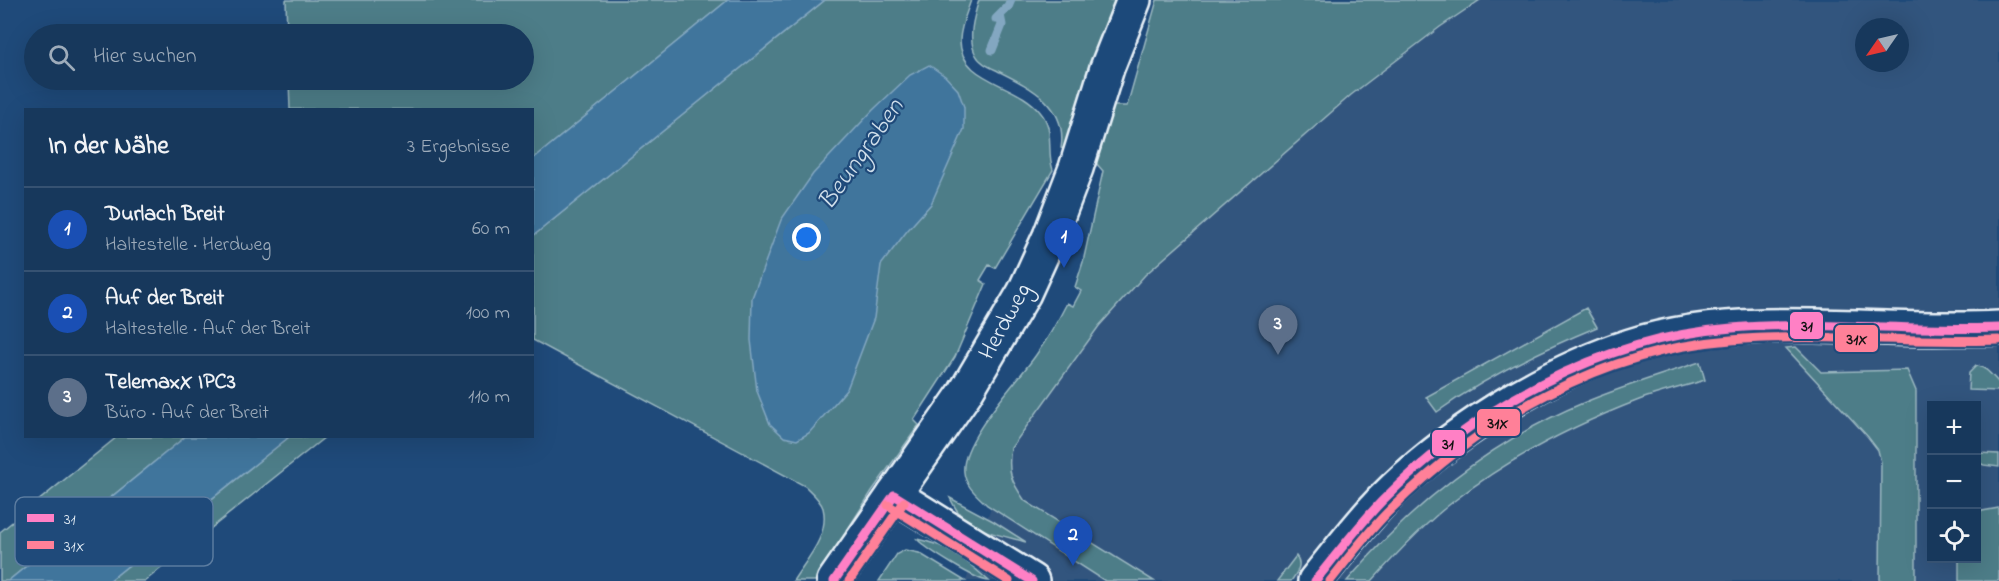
<!DOCTYPE html>
<html lang="de">
<head>
<meta charset="utf-8">
<style>
	:root { --surface:#17385c; --page:#244365; --text:#f1f3f6; --muted:#9eacbb; --line:#365272; --accent:#e69b98 }
	body { margin:0; font-family:"Indie Flower",sans-serif; background:var(--page); color:var(--text) }
	.controls { position:absolute; right:18px; bottom:18px; display:grid; overflow:hidden; border-radius:0px; box-shadow:0 6px 24px #0002 }
	.controls button { width:54px; height:54px; display:grid; place-items:center; padding:0; border:0; border-bottom:2px solid var(--line); background:var(--surface); color:var(--text); font:30px sans-serif }
	.compass { position:absolute; left:1855px; top:18px; width:54px; height:54px; border-radius:50%; background:var(--surface); box-shadow:0 6px 24px #0002; rotate:236deg }
	.you { position:absolute; left:807px; top:238px; width:21px; height:21px; margin:-15px; border:4px solid #fff; border-radius:50%; background:#1a73e8; box-shadow:0 0 0 9px #1a73e833 }
	.badge { display:grid; place-items:center; width:39px; height:39px; border-radius:50%; background:var(--accent); color:#fff; font-size:20px; font-weight:700 }
	.pin { position:absolute; translate:-50% -50px; filter:drop-shadow(0 2px 3px #0008) }
	.pin::after { content:''; position:absolute; top:32px; width:21px; height:18px; background:inherit; clip-path:polygon(0 0,100% 0,50% 100%) }
	.list { margin:0; padding:0; list-style:none }
	h2 { display:flex; justify-content:space-between; align-items:center; height:78px; margin:0; padding:0 24px; font-size:26px }
	h2 small { font-size:20px; font-weight:400; color:var(--muted) }
	.list li { display:grid; grid-template-columns:39px 1fr auto; gap:18px; align-items:center; box-sizing:border-box; height:84px; padding:0 24px; border-top:2px solid var(--line) }
	.list b { display:block; font-size:22px; white-space:nowrap }
	.list p { margin:0; font-size:20px; white-space:nowrap; color:var(--muted) }
	.list em { font-size:20px; font-style:normal; color:var(--muted) }
	.icon { flex:none; width:33px; height:33px; fill:none; stroke:currentColor; stroke-width:2; stroke-linecap:round; stroke-linejoin:round }
	.map { position:relative; flex:none; width:1999px; height:581px; overflow:hidden }
	.search { position:absolute; background:var(--surface); box-shadow:0 6px 24px #0002; left:24px; top:24px; width:510px; height:66px; display:flex; align-items:center; gap:15px; box-sizing:border-box; padding:0 21px; border-radius:33px; color:var(--muted); font-size:22px }
	.panel { position:absolute; background:var(--surface); box-shadow:0 6px 24px #0002; left:24px; top:108px; width:510px; height:330px; border-radius:0px }
	.map>svg:first-child { display:block }
</style>
</head>
<body>
<div class="map">
<svg width="1999" height="581" viewBox="0 0 1999 581">
	<rect width="100%" height="100%" fill="#1f4a7a"/>
	<filter id="ink" filterUnits="userSpaceOnUse"><feTurbulence type="fractalNoise" baseFrequency=".0167" numOctaves="2"/><feDisplacementMap in="SourceGraphic" scale="12" xChannelSelector="R" yChannelSelector="G"/><feConvolveMatrix kernelMatrix="1 2 1 2 8 2 1 2 1" color-interpolation-filters="sRGB"/></filter>
	<g filter="url(#ink)">
		<!-- built -->
		<path fill="#33547e" fill-rule="evenodd" d="M1480,0H1999V581H966L1011,448L1099,326L1145,275L1351,95L1440,27ZM1864,27H1900V63H1864ZM1932,406H1976V558H1932Z"/>
		<!-- green -->
		<path fill="#4d7d88" stroke="#9ab7c0" stroke-width="1.5" d="M286,0H728L533,159L532,110L290,109L289,80H524V34H287Z
			M825,0H971C967,12 960,27 960,40C960,83 1018,82 1041,113C1055,130 1046,151 1053,170L995,268L989,265L980,280L986,284L955,357L914,420L919,425L872,491L815,581H793C806,560 830,535 823,508C820,499 811,492 805,486L533,340V236Z
			M979,0H1116L1066,150L1061,148C1068,105 1030,87 998,71C990,67 980,63 976,55C967,39 974,16 979,0Z
			M1157,0H1480L1440,27L1351,95L1145,275L1099,326L1011,448C1007,472 1011,481 1025,501L1154,581H1105L987,505C978,496 965,486 964,472C960,441 1018,381 1036,355C1048,338 1058,321 1067,303L1073,306L1081,291L1075,287L1083,262L1103,171L1096,163L1113,106H1127Z
			M1586,308L1597,327C1541,350 1486,377 1437,412L1426,397Z
			M1796,347L1821,372L1907,370L1916,391V581H1880L1881,462L1878,450L1868,437L1786,348Z
			M1700,362L1705,380C1683,387 1660,392 1639,400C1574,425 1509,458 1454,501C1424,524 1397,553 1372,581H1347C1411,506 1491,441 1583,403C1621,387 1661,375 1700,362Z
			M1976,366C1986,366 1992,376 1999,383V391L1968,390L1969,373Z
			M117,437H185L8,581H0V532Z
			M289,437H325L145,581H109Z
			M1977,453L1999,454V467L1984,465L1977,462Z
			M950,498L993,521L1026,542C1009,537 980,532 967,521C959,516 954,506 950,498Z
			M1999,508V581H1959V559L1976,558L1977,512Z
			M917,539C953,547 963,558 989,581C977,581 926,549 917,539Z
			M905,550L919,553L965,581H879L897,554Z
			M1296,556C1303,564 1297,573 1291,581H1277Z"/>
		<!-- water -->
		<path fill="#3f759c" stroke="#83a7c1" stroke-width="1.5" d="M728,0H825L533,236V159Z
			M929,65L945,76L958,90L964,107V129L931,204L907,231L881,265L874,318L847,389L809,433L797,440L784,437L770,424L757,391L751,340L752,298L781,220L813,174L873,110L910,75Z
			M185,437H289L109,581H8Z"/>
		<g fill="none" stroke-linecap="round" stroke-linejoin="round">
			<!-- stream -->
			<path stroke="#83a7c1" stroke-width="9" d="M996,19L1008,7L1011,0
				M992,50L1002,25L1000,15"/>
			<defs>
				<path id="street" d="M894,495L1032,581
					M1315,581C1337,554 1358,526 1382,501C1444,437 1545,373 1630,346C1670,333 1721,327 1764,326C1842,324 1921,332 1999,328"/>
				<path id="secondary" d="M834,581L965,393L1024,293L1050,236L1076,168L1107,68L1134,0"/>
			</defs>
			<!-- street casing -->
			<use href="#street" stroke="#e8f1f8" stroke-width="38"/>
			<!-- secondary casing -->
			<use href="#secondary" stroke="#e8f1f8" stroke-width="38"/>
			<!-- street -->
			<use href="#street" stroke="#1f4a7a" stroke-width="33"/>
			<!-- secondary -->
			<use href="#secondary" stroke="#1f4a7a" stroke-width="33"/>
			<defs>
				<path id="bus-1" d="M894,495L1032,581
					M834,581L894,495
					M1315,581C1337,554 1358,526 1382,501C1474,408 1600,338 1732,328C1821,321 1910,331 1999,328"/>
				<path id="bus-2" d="M888,505L1009,581
					M849,581L904,502
					M1330,581C1350,556 1369,530 1392,508C1483,418 1602,350 1731,340C1820,333 1910,343 1999,340"/>
			</defs>
			<!-- bus-1 casing -->
			<use href="#bus-1" stroke="#1f4a7a" stroke-width="14"/>
			<!-- bus-2 casing -->
			<use href="#bus-2" stroke="#1f4a7a" stroke-width="14"/>
			<!-- bus-1 -->
			<use href="#bus-1" stroke="#ff80c5" stroke-width="9"/>
			<!-- bus-2 -->
			<use href="#bus-2" stroke="#ff8098" stroke-width="9"/>
		</g>
	</g>
	<g text-anchor="middle" dominant-baseline="central" stroke-width="4.5" stroke-linejoin="round" paint-order="stroke">
		<!-- street labels -->
		<g font-size="24" fill="#e8f1f8" stroke="#1f4a7a">
			<text transform="translate(1006 322) rotate(-61)">Herdweg</text>
		</g>
		<!-- water labels -->
		<g font-size="26" font-style="italic" fill="#cfdeea" stroke="#1f4a7a">
			<text transform="translate(862 155) rotate(-55)">Beungraben</text>
		</g>
	</g>
	<!-- legend -->
	<rect x="15" y="497" width="198" height="69" rx="9" fill="#1f4a7a" stroke="#5b7ca0" stroke-width="1.5"/>
	<rect x="27" y="514" width="27" height="8" fill="#ff80c5"/>
	<rect x="27" y="541" width="27" height="8" fill="#ff8098"/>
	<g font-size="16" fill="#e8f1f8">
		<text x="64" y="524">31</text>
		<text x="64" y="551">31X</text>
	</g>
	<g stroke="#1f4a7a" stroke-width="2">
		<rect x="1789" y="311" width="35" height="29" rx="6" fill="#ff80c5"/>
		<rect x="1834" y="324" width="45" height="29" rx="6" fill="#ff8098"/>
		<rect x="1476" y="408" width="45" height="29" rx="6" fill="#ff8098"/>
		<rect x="1431" y="429" width="35" height="28" rx="6" fill="#ff80c5"/>
	</g>
	<g font-size="16" text-anchor="middle" font-weight="bold" fill="#111">
		<text x="1807" y="331">31</text>
		<text x="1857" y="344">31X</text>
		<text x="1498" y="428">31X</text>
		<text x="1448" y="449">31</text>
	</g>
</svg>
<div class="controls">
<button>+</button>
<button>−</button>
<button><svg class="icon" aria-label="locate" viewBox="0 0 24 24"><circle cx="12" cy="12" r="6"/><path d="M12 2v4M12 18v4M2 12h4M18 12h4"/></svg></button>
</div>
<svg class="compass" viewBox="-18 -18 36 36"><path d="M0-13l5 13h-10z" fill="#e53935"/><path d="M0 13l5-13h-10z" fill="#9eacbb"/></svg>
<div class="you"></div>
<div class="pin badge" style="left:1064px;top:268px;background:#1a4fb4">1</div>
<div class="pin badge" style="left:1073px;top:566px;background:#1a4fb4">2</div>
<div class="pin badge" style="left:1278px;top:355px;background:#5c6f8a">3</div>
<div class="search"><svg class="icon" aria-label="search" viewBox="0 0 24 24"><circle cx="10" cy="10" r="6"/><path d="M15 15l6 6"/></svg>Hier suchen</div>
<section class="panel">
<h2>In der Nähe<small>3 Ergebnisse</small></h2>
<ul class="list">
<li><span class="badge" style="background:#1a4fb4">1</span><div><b>Durlach Breit</b><p>Haltestelle · Herdweg</p></div><em>60 m</em></li>
<li><span class="badge" style="background:#1a4fb4">2</span><div><b>Auf der Breit</b><p>Haltestelle · Auf der Breit</p></div><em>100 m</em></li>
<li><span class="badge" style="background:#5c6f8a">3</span><div><b>TelemaxX IPC3</b><p>Büro · Auf der Breit</p></div><em>110 m</em></li>
</ul>
</section>
</div>
</body>
</html>
